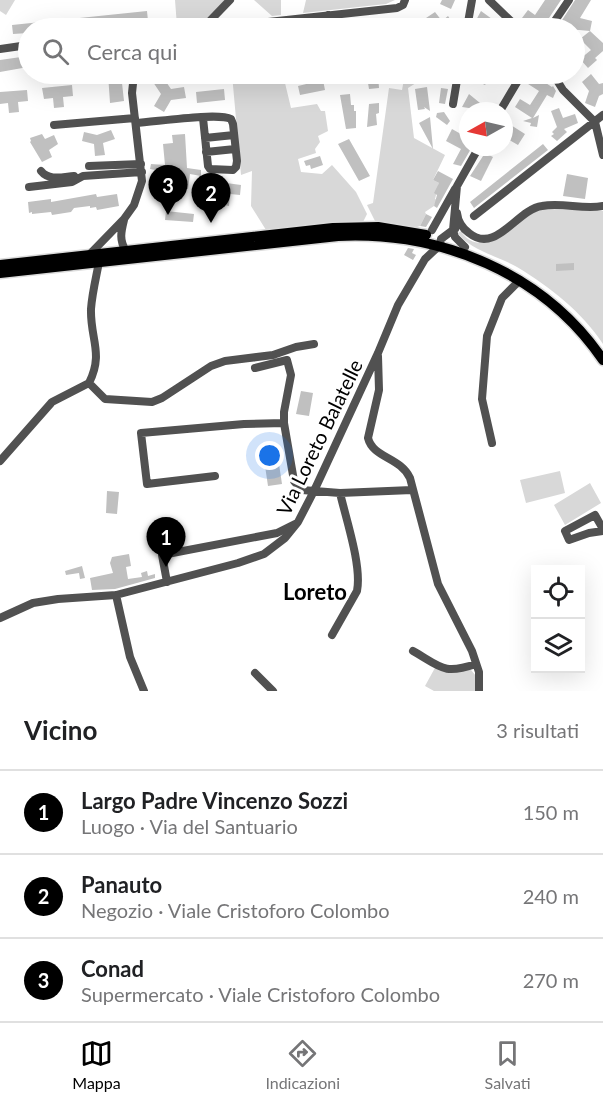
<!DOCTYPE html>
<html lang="it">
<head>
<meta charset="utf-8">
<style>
	:root { --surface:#fff; --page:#f6f6f6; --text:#202124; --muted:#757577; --line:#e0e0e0; --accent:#000 }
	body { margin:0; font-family:Lato,sans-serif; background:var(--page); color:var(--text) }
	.controls { position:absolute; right:18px; bottom:18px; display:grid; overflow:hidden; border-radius:0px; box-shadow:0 6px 24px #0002 }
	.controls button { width:54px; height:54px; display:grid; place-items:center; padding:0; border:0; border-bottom:2px solid var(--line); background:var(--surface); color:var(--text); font:30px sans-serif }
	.compass { position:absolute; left:459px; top:102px; width:54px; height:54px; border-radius:50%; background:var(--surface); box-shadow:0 6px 24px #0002; rotate:262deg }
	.you { position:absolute; left:270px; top:456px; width:21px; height:21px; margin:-15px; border:4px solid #fff; border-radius:50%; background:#1a73e8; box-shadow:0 0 0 9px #1a73e833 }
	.badge { display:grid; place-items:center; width:39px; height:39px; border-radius:50%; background:var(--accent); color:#fff; font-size:20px; font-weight:700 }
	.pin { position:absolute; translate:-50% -50px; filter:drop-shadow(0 2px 3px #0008) }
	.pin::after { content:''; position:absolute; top:32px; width:21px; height:18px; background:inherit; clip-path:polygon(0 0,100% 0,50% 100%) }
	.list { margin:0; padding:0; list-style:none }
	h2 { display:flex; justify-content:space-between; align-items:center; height:78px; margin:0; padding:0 24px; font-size:26px }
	h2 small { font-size:20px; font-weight:400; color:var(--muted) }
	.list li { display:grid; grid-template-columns:39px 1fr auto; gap:18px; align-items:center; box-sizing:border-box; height:84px; padding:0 24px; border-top:2px solid var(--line) }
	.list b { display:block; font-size:22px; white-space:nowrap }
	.list p { margin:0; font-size:20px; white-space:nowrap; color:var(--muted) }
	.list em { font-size:20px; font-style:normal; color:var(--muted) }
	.icon { flex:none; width:33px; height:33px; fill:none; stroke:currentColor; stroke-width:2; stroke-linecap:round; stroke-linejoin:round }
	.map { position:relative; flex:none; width:603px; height:691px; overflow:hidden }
	.search { position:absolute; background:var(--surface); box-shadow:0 6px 24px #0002; left:18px; right:18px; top:18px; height:66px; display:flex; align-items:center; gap:15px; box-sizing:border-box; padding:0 21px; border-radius:33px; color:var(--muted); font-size:22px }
	.sheet { height:330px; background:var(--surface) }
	nav { display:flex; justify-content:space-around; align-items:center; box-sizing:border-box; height:84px; border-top:2px solid var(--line); background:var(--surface); font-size:16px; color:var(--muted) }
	nav a { display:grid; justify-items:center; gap:3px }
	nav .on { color:var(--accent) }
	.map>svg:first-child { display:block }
</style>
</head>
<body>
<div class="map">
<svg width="603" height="691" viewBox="0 0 603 691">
	<rect width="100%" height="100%" fill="#fff"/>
	<!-- green -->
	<path fill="#d8d8d8" d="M0,0H15L6,15L0,11Z
		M175,0H225L201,24L177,26Z
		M254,0H281V15L272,16Z
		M306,0H395L386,4L303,13Z
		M232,74H269L271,78L285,83L291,108L317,104L321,111H325L328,131L318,136L320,142L315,149L316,153L298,159L301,172L322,174L332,165L356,192L367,214L363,222L266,230L251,206L252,171L241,175Z
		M405,74H417L416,83L408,88L414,138L445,155L433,180L439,183L435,199L437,200L434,206L425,212L426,214L420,226L414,228L380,224L378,221H375L367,205L373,203L389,88L402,90Z
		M549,209L603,211V344C582,312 550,287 517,267C500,257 468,249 458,233L461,231C482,263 513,220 535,211C539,209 545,209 549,209Z
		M560,471L565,493L526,503L520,480Z
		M590,483L601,503L565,525L554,505Z
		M436,666L471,670L476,676L477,691H434L425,686Z"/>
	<!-- building -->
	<path fill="#c0c0c0" d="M442,0H455L451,9L440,4Z
		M545,0H561L549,18L540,19L534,28L522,18L528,10L535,15Z
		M575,0H591L580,18L592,21L590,31L603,43V51L595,58L597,60L588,68L580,59L591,50L580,39L590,31L557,28Z
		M147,11L148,21L71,28H28V33L13,34L12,25Z
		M481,11L492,19L487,28H477L479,25L475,22Z
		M435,12L442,21L448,16L454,25L450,28H435L426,18Z
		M28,56V67L0,72V60Z
		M108,74H121L124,101L110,103Z
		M364,74H378L379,88L369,89L368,83H365Z
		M476,74H483L490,77L485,85L472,79Z
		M528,74H544L541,80L552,87L553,86L556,91L553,98L547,95L533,118L539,115L537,127L530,126L531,123L523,121L532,118L515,107L520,99L530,105L539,91L525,82Z
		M591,74L599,84L603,83V94L599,96L595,107L585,103L589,91L582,82Z
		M162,76L171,89L184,87L186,98L171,100L164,112L154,106L161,94L153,82Z
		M323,80L325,90L300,95L298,86Z
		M72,85L73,96L63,97L64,107L54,108L53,98L44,99L42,88Z
		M427,87L430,111L424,107L425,109L418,110L415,89Z
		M441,88L448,89L445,104L439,103Z
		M224,89L225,100L197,103L196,92Z
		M27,90L28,101L18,102L19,112L9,113L8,103L0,104V92Z
		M350,94L351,105H354V111H356V128L346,129L340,95Z
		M469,94L480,103L476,109L462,107Z
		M379,103V113L376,114L377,125L367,127L369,104Z
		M559,108L563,118L575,114L578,123L564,129L567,132L557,141L551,136L554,134L552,132L557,127L551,111Z
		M444,112L450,121L447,125L436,117L437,113Z
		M430,117L433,149L419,123Z
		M506,122L525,134L518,145L504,137Z
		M452,129L468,138V147H472L461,166L453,164L461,149L446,141Z
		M111,130L115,139L103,143L105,155L95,156L94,144L82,141L84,132L97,135Z
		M42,134L45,139L54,135L58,144L49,150L52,157L42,162L30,142L31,141L30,138Z
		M185,134L187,168L201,170V176L190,174L188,189L179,188L177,200L167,199L169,187L159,186L161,171L150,169L151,164L165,165L163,144L173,143L172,135Z
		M349,139L370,176L359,181L338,144Z
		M543,144L548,150L474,208L470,202Z
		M485,153L493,157L481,181L470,176Z
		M320,156L323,165L311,169L310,165L306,166L304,161Z
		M438,171L453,179L437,208L434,206L437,195L434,193L439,183L433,180Z
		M567,174L588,178L585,199L563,196Z
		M212,181L241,185L240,195L230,194L229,206L219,204L220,193L211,191Z
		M96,194L97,197L117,194L119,206L97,210L96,207L90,208V206L74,208L71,212L52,215L51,212L32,214V212L29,213L28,202L51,199V202Z
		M166,211L194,214L193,222L165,220Z
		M426,214L432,217L426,227L420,226Z
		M408,248L414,249L412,253L416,255L413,260L404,255Z
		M574,263V270L556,271V264Z
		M301,391L313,393L309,416L296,414Z
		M279,464L282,484L268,486L265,466Z
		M107,491L119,492L117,514L106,513Z
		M129,554L131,566L126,567L128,579L142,577L141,573L147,571L148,576L155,574V578L115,589L92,590L90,578L113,573L110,563L112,557Z
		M82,566L85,578L80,579L79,573L66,575L65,571Z"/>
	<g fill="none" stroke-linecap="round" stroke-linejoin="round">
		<defs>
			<path id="major" d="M0,265L333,228L378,227L426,235
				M0,273L338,236C441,231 544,273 603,360"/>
		</defs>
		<!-- major casing -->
		<use href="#major" stroke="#dbdbdb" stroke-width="13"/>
		<!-- minor -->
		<path stroke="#515151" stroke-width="8" d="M489,0L518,28
			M328,15L330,28
			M203,28L230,0
			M213,28L397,8L403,5L405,0
			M467,28L472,0
			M540,28L543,24H553
			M550,28L569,0
			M0,49L28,45
			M334,74L335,80
			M553,74L563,90L595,122L603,155
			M453,104L458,74
			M500,111L522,74
			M136,123C155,122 218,112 231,119L233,124L237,161L236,167L233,170L210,169L208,166L203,118
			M54,125L135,118
			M205,138L234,135
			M206,152L235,149
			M89,166L141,164
			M41,171C49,181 62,177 74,176
			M29,187L72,182L83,176L142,172
			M457,213C458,222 462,228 469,233C496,255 517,209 542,206C562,202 583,210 603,206
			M474,216L603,115
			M124,220C121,232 119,240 126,251
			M455,229L453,230L455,237L465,247
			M432,230L455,189
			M88,256L124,219L134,205L142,181L132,93L134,74
			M378,356L379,390L368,438C373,458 400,457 410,478L438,584L472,651L479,672V691
			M255,368L287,360L291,375L284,412V423L294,481L302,490L340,493L412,490
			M89,383L105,399L152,402L162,398L211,366L225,361L273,355L296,347L314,344
			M89,383C104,353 90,339 91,309C92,294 96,278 99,262
			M492,443L482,399L487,336L502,298L520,280
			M0,461L52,402L89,383
			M215,476L147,484L141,433L244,424L284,423
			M603,529L595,515L565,531L569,540L589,533L603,531
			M167,582L162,555L277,533L295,524
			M116,595L130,657L144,691
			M0,618L33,603L58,599L116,595L238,563L264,554L285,538L298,522L314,491L378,353L398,305L425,259L440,245L441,239L453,230L457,186L479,147
			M332,635L357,591C362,566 346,519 340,493
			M413,651C441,667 443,675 476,664
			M255,673L273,691"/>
		<!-- major -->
		<use href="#major" stroke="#000" stroke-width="10"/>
	</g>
	<g text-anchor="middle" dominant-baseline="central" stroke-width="6" stroke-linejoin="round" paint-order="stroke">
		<!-- street labels -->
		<g font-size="20" fill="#000" stroke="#fff">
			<text transform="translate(319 437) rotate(-64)">Via Loreto Balatelle</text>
		</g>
		<!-- quarter labels -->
		<g font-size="22" font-weight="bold" fill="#000" stroke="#fff">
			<text x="315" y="591">Loreto</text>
		</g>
	</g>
</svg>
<div class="controls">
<button><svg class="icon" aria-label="locate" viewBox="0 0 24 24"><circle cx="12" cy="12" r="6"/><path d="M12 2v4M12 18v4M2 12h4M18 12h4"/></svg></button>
<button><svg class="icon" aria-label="layers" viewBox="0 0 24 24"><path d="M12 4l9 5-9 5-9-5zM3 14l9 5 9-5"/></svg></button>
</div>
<svg class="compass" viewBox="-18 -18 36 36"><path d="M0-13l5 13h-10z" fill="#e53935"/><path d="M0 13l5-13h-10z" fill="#757577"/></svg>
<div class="you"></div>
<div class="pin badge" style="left:166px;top:567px">1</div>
<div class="pin badge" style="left:211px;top:223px">2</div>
<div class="pin badge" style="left:168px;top:215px">3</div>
<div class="search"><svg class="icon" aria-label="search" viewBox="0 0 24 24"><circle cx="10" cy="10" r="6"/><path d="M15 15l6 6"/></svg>Cerca qui</div>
</div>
<section class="sheet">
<h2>Vicino<small>3 risultati</small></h2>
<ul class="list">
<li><span class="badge">1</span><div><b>Largo Padre Vincenzo Sozzi</b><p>Luogo · Via del Santuario</p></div><em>150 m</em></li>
<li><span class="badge">2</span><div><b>Panauto</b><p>Negozio · Viale Cristoforo Colombo</p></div><em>240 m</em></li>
<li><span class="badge">3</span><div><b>Conad</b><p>Supermercato · Viale Cristoforo Colombo</p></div><em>270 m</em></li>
</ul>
</section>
<nav>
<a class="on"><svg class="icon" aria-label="map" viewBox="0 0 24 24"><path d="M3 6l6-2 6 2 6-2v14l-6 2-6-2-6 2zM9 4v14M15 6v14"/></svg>Mappa</a>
<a><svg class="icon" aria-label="directions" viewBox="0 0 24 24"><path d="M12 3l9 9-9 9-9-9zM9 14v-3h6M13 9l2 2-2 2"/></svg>Indicazioni</a>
<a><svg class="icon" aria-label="saved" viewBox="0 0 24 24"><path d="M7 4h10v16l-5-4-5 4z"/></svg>Salvati</a>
</nav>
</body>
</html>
